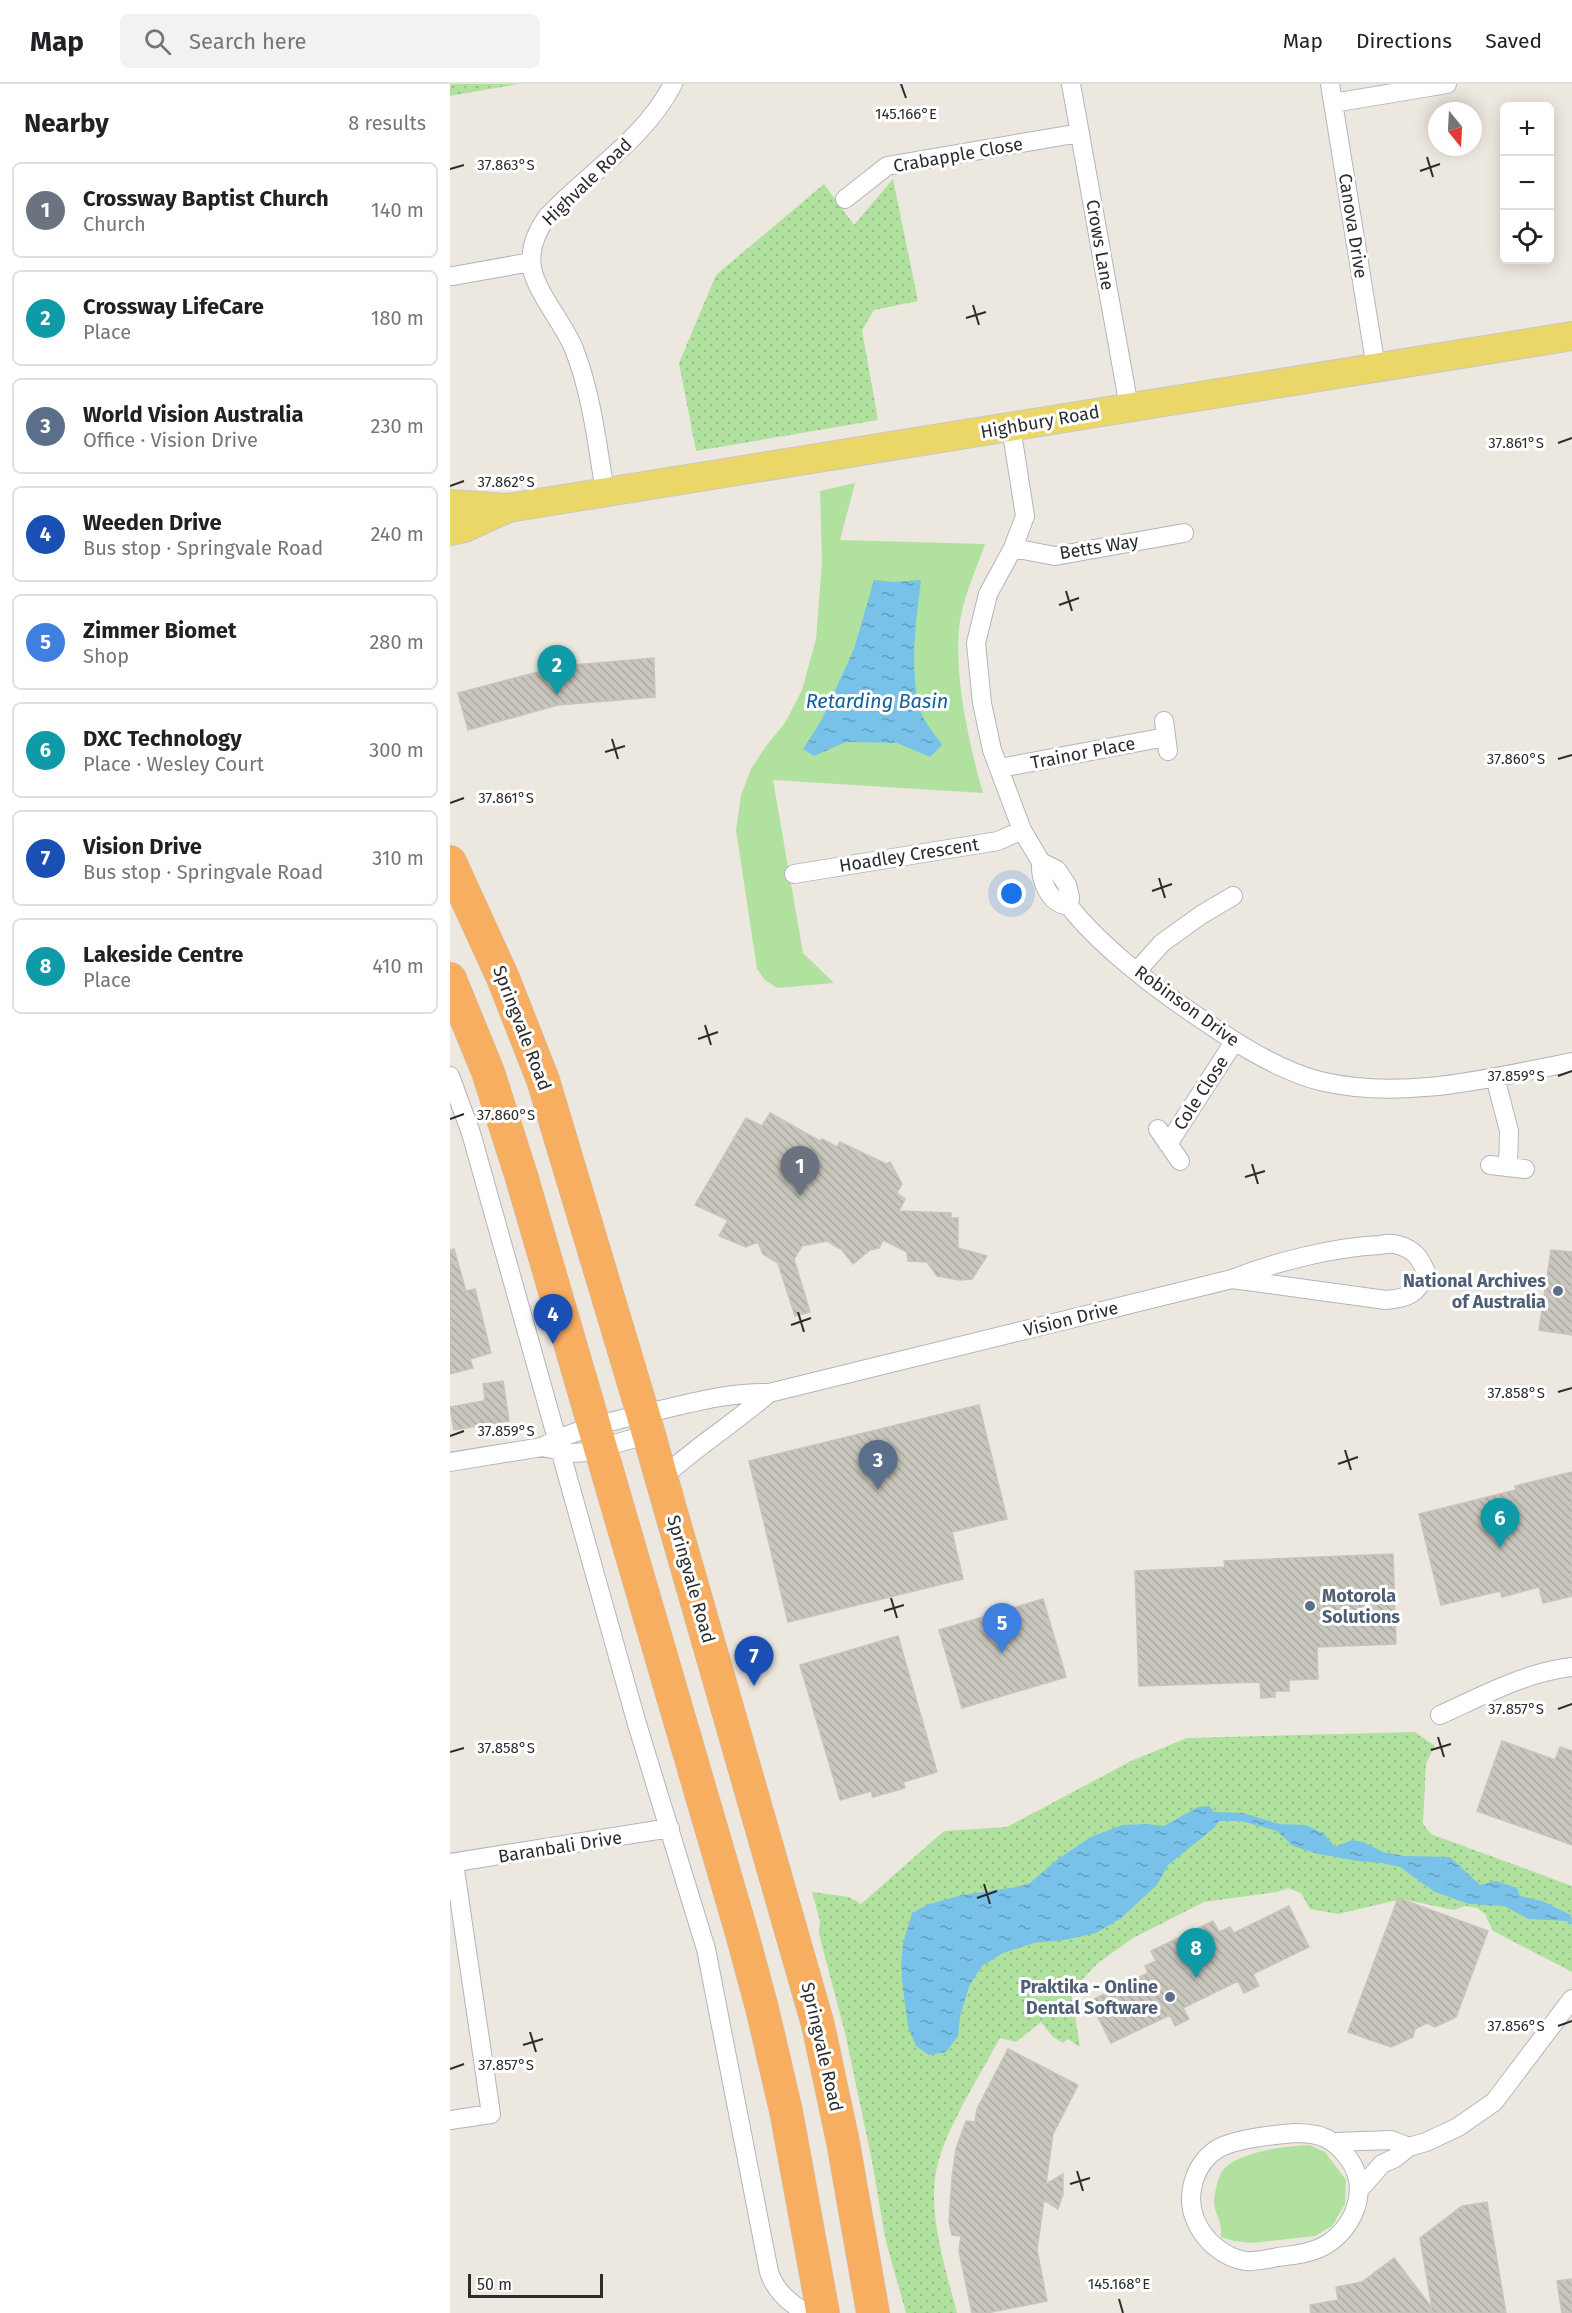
<!DOCTYPE html>
<html lang="en">
<head>
<meta charset="utf-8">
<style>
	:root { --surface:#fff; --page:#f2f2f2; --text:#202124; --muted:#757577; --line:#e0e0e0; --accent:#4759f2 }
	body { margin:0; font-family:"Fira Sans",sans-serif; background:var(--page); color:var(--text) }
	.controls { position:absolute; right:18px; top:18px; display:grid; overflow:hidden; border-radius:9px; box-shadow:0 3px 15px #0003 }
	.controls button { width:54px; height:54px; display:grid; place-items:center; padding:0; border:0; border-bottom:2px solid var(--line); background:var(--surface); color:var(--text); font:30px sans-serif }
	.compass { position:absolute; left:978px; top:18px; width:54px; height:54px; border-radius:50%; background:var(--surface); box-shadow:0 3px 15px #0003; rotate:162deg }
	.scale { position:absolute; left:18px; bottom:15px; width:135px; box-sizing:border-box; padding-left:6px; border:3px solid #2c2c2c; border-top:0; font-size:16px; line-height:21px; white-space:nowrap; color:#2c2c2c; -webkit-text-stroke:4px #fff; paint-order:stroke }
	.you { position:absolute; left:562px; top:810px; width:21px; height:21px; margin:-15px; border:4px solid #fff; border-radius:50%; background:#1a73e8; box-shadow:0 0 0 9px #1a73e833 }
	.badge { display:grid; place-items:center; width:39px; height:39px; border-radius:50%; background:var(--accent); color:#fff; font-size:20px; font-weight:700 }
	.pin { position:absolute; translate:-50% -50px; filter:drop-shadow(0 2px 3px #0008) }
	.pin::after { content:''; position:absolute; top:32px; width:21px; height:18px; background:inherit; clip-path:polygon(0 0,100% 0,50% 100%) }
	.list { margin:0; padding:0; list-style:none }
	h2 { display:flex; justify-content:space-between; align-items:center; height:78px; margin:0; padding:0 24px; font-size:26px }
	h2 small { font-size:20px; font-weight:400; color:var(--muted) }
	.list li { display:grid; grid-template-columns:39px 1fr auto; gap:18px; align-items:center; box-sizing:border-box; height:96px; margin:0 12px 12px; padding:0 12px; border:2px solid var(--line); border-radius:9px }
	.list b { display:block; font-size:22px; white-space:nowrap }
	.list p { margin:0; font-size:20px; white-space:nowrap; color:var(--muted) }
	.list em { font-size:20px; font-style:normal; color:var(--muted) }
	.icon { flex:none; width:33px; height:33px; fill:none; stroke:currentColor; stroke-width:2; stroke-linecap:round; stroke-linejoin:round }
	.map { position:relative; flex:none; width:1122px; height:2229px; overflow:hidden }
	header { display:flex; align-items:center; gap:36px; box-sizing:border-box; height:84px; padding:0 30px; background:var(--surface); border-bottom:2px solid var(--line) }
	header strong { font-size:28px }
	nav { display:flex; gap:33px; margin-inline-start:auto; font-size:21px }
	.search { width:420px; height:54px; background:var(--page); display:flex; align-items:center; gap:15px; box-sizing:border-box; padding:0 21px; border-radius:9px; color:var(--muted); font-size:22px }
	main { display:flex }
	aside { flex:1; background:var(--surface) }
	.map>svg:first-child { display:block }
</style>
</head>
<body>
<header>
<strong>Map</strong>
<div class="search"><svg class="icon" aria-label="search" viewBox="0 0 24 24"><circle cx="10" cy="10" r="6"/><path d="M15 15l6 6"/></svg>Search here</div>
<nav><a>Map</a><a>Directions</a><a>Saved</a></nav>
</header>
<main>
<aside>
<h2>Nearby<small>8 results</small></h2>
<ul class="list">
<li><span class="badge" style="background:#6b7280">1</span><div><b>Crossway Baptist Church</b><p>Church</p></div><em>140 m</em></li>
<li><span class="badge" style="background:#0f9aa8">2</span><div><b>Crossway LifeCare</b><p>Place</p></div><em>180 m</em></li>
<li><span class="badge" style="background:#5c6f8a">3</span><div><b>World Vision Australia</b><p>Office · Vision Drive</p></div><em>230 m</em></li>
<li><span class="badge" style="background:#1a4fb4">4</span><div><b>Weeden Drive</b><p>Bus stop · Springvale Road</p></div><em>240 m</em></li>
<li><span class="badge" style="background:#3f7fe0">5</span><div><b>Zimmer Biomet</b><p>Shop</p></div><em>280 m</em></li>
<li><span class="badge" style="background:#0f9aa8">6</span><div><b>DXC Technology</b><p>Place · Wesley Court</p></div><em>300 m</em></li>
<li><span class="badge" style="background:#1a4fb4">7</span><div><b>Vision Drive</b><p>Bus stop · Springvale Road</p></div><em>310 m</em></li>
<li><span class="badge" style="background:#0f9aa8">8</span><div><b>Lakeside Centre</b><p>Place</p></div><em>410 m</em></li>
</ul>
</aside>
<div class="map">
<svg width="1122" height="2229" viewBox="0 0 1122 2229">
	<defs>
		<pattern id="park-dots" width="8" height="8" patternUnits="userSpaceOnUse" patternTransform="scale(1.5)"><rect width="8" height="8" fill="#b0e19f"/><path d="M2 2h.1M6 6h.1" fill="none" stroke="#98c189" stroke-width="1.8" stroke-linecap="round"/></pattern>
		<pattern id="water-ripples" width="26" height="14" patternUnits="userSpaceOnUse" patternTransform="scale(1.5)"><rect width="26" height="14" fill="#78c2ea"/><path d="M2 4q2-2 4 0t4 0M15 11q2-2 4 0t4 0" fill="none" stroke="#639ebe"/></pattern>
		<pattern id="building-back-hatch" width="6" height="6" patternUnits="userSpaceOnUse" patternTransform="scale(1.5)"><rect width="6" height="6" fill="#c9c6bd"/><path d="M-1 5l2 2M0 0l6 6M5-1l2 2" fill="none" stroke="#adaaa3"/></pattern>
	</defs>
	<rect width="100%" height="100%" fill="#ede8df"/>
	<!-- grass -->
	<path fill="#b0e19f" d="M405,399L390,456L535,460C527,483 516,507 511,531C501,581 519,660 533,709L323,696L353,869L384,899L327,904L315,896L307,885L286,746L291,711L301,685L316,662L335,639L352,606L366,555L372,478L370,407Z
		M859,2061L875,2068L896,2096L895,2120L882,2142L865,2152L802,2159L784,2157L771,2153C771,2148 771,2143 770,2139C768,2131 764,2126 764,2117C765,2108 767,2097 771,2089C783,2068 837,2062 859,2061Z"/>
	<!-- park -->
	<path fill="url(#park-dots)" d="M0,0H68L0,12Z
		M443,95L468,217L424,226L412,246L428,336L246,367L229,279L266,191L374,100L404,141Z
		M965,1648L985,1662L976,1679L973,1740L981,1750L1122,1802V1888L1043,1847L1035,1830L1027,1824L1015,1822L1004,1826L952,1815L888,1830L860,1825L851,1809L838,1804L827,1808L754,1818L683,1854L648,1879L621,1907L630,1963L618,1955L613,1959L603,1953L591,1938L566,1958L550,1954C530,1992 490,2052 485,2094C480,2139 496,2186 507,2229H456L436,2158L421,2072L395,1949L369,1850L370,1837L362,1808L399,1813L411,1820L494,1747L557,1743L681,1677L737,1654Z"/>
	<!-- water -->
	<path fill="url(#water-ripples)" d="M424,496L444,498L471,496C466,537 459,584 470,626C473,637 485,650 492,661L480,673L447,659L396,658L364,672L353,665L371,637L404,565Z
		M759,1722L764,1728L793,1729L829,1740L856,1741L874,1750L885,1763L902,1756L913,1758L933,1768L954,1772L1000,1773L1030,1801L1046,1797L1067,1804L1070,1812L1092,1817L1121,1831L1122,1841L1117,1837L1079,1835L1054,1822L1019,1820L985,1808L950,1783L932,1779L907,1777L865,1769L843,1762L827,1747L791,1737H769L764,1744L718,1781L707,1801L671,1834L646,1849L614,1856L584,1859L553,1869L532,1882L519,1902L510,1933L508,1952L496,1968L479,1971L466,1962L458,1943L453,1904L451,1880L453,1860L462,1829L477,1821L512,1811L567,1803L580,1799L608,1775L641,1753L672,1741L698,1740L714,1742L748,1723Z"/>
	<!-- building -->
	<path fill="url(#building-back-hatch)" stroke="#c9c4b9" stroke-width="1.5" d="M204,574L205,613L108,621L18,646L8,609L111,582Z
		M320,1029L370,1057L372,1055L387,1063L390,1058L436,1080L440,1078L452,1100L447,1109L455,1115L449,1127L501,1129V1134H508V1164L537,1172L522,1195L509,1196L487,1192L477,1178L458,1177L457,1168L433,1156L429,1164L420,1166L403,1180L392,1166L377,1157L352,1162L344,1175L360,1228L345,1232L328,1179L313,1170L308,1158L296,1163L269,1152L278,1136L245,1121L296,1034L312,1042Z
		M4,1165L16,1207L25,1205L41,1269L20,1275L23,1284L0,1290V1166Z
		M1101,1166L1122,1168V1251L1089,1246Z
		M53,1297L59,1337L4,1346L0,1323L33,1317L35,1315L33,1300Z
		M529,1321L557,1435L502,1448L513,1495L338,1538L299,1377Z
		M1122,1388V1512L1093,1519L1089,1503L1052,1513L1050,1507L991,1521L969,1430L1066,1406L1065,1402Z
		M943,1470L946,1560L867,1563L868,1595L839,1596V1607H825V1613L811,1614L810,1598L689,1602L685,1487L775,1483L774,1477Z
		M593,1515L616,1593L512,1624L489,1546Z
		M448,1552L487,1688L453,1698L455,1704L423,1713L421,1707L390,1716L350,1581Z
		M1052,1657L1105,1676L1110,1663L1122,1667V1761L1027,1727Z
		M948,1814L1038,1847L1006,1933L985,1943L977,1939L965,1945L963,1953L941,1963L898,1948Z
		M839,1822L859,1863L803,1890L809,1902L794,1909L788,1897L733,1924L739,1935L725,1942L720,1931L661,1959L640,1917L698,1889L695,1882L706,1877L701,1867L763,1837L769,1848L780,1843L784,1849Z
		M558,1965L628,2001L603,2050L596,2100L613,2090V2110L608,2125L594,2116L587,2166L597,2217L537,2229H522L509,2167L511,2152L502,2151L499,2138L502,2093L506,2065L516,2037L525,2038L527,2025Z
		M1037,2118L1056,2229H861L860,2221L888,2216L886,2203L912,2198L944,2174L982,2224L970,2154L1012,2122Z
		M1122,2195V2229H1112L1107,2197Z"/>
	<g fill="none" stroke-linecap="round" stroke-linejoin="round">
		<defs>
			<path id="street" d="M621,0L679,323
				M880,0L926,284
				M883,19L997,0
				M395,115L437,82L630,49
				M3,192L81,178
				M561,343L575,432L563,464L538,510L526,559L532,619L542,666L572,746L591,778L607,786L617,801L620,813L619,822
				M155,408C147,360 142,311 124,265C114,240 86,208 82,184C79,164 86,148 97,133C139,88 194,56 223,0
				M563,464L605,472L734,449
				M714,637L718,667
				M550,684L716,653
				M591,778C590,796 598,819 619,822C647,858 697,898 735,924C774,951 823,985 870,997C953,1017 1041,994 1122,978
				M344,790L548,757L572,746
				M687,887L712,859L751,831L783,812
				M0,992L21,1049L187,1640L256,1865L319,2188C325,2206 340,2220 357,2229
				M1045,993L1059,1047L1058,1083
				M708,1045L730,1077
				M718,1060L784,958
				M1040,1081L1075,1085
				M92,1363C128,1343 170,1336 210,1326C245,1318 282,1308 319,1309L782,1195C825,1178 884,1163 930,1161C935,1160 943,1159 948,1161C964,1165 970,1174 976,1188C968,1210 959,1214 936,1216L782,1195
				M0,1378L92,1363L122,1369L137,1368L199,1350
				M211,1395C245,1363 285,1339 319,1309
				M990,1631C1032,1612 1076,1588 1122,1583
				M0,1779L220,1744
				M0,2036L41,2030L4,1779
				M845,2049C871,2049 883,2054 899,2075C921,2106 903,2147 872,2163C858,2170 842,2171 828,2173C817,2175 806,2178 796,2177C774,2174 753,2156 745,2135C735,2110 745,2078 769,2064C788,2054 824,2051 845,2049Z
				M885,2058L941,2056L959,2063
				M910,2105L932,2080L945,2074L959,2063L976,2058L1008,2043L1044,2018L1122,1915"/>
			<path id="primary" d="M0,420L58,424L1122,252
				M0,447L14,444L56,425"/>
			<path id="highway" d="M0,778L53,894L93,996L193,1330L368,1941L393,2058L423,2229
				M0,895L38,988L71,1091L292,1850L312,1924L336,2027L373,2229"/>
		</defs>
		<!-- street casing -->
		<use href="#street" stroke="#b2b4bf" stroke-width="20"/>
		<!-- primary casing -->
		<use href="#primary" stroke="#c8c8c8" stroke-width="30"/>
		<!-- highway casing -->
		<use href="#highway" stroke="#c8c8c8" stroke-width="34"/>
		<!-- street -->
		<use href="#street" stroke="#fff" stroke-width="18"/>
		<!-- primary -->
		<use href="#primary" stroke="#ebd767" stroke-width="28"/>
		<!-- highway -->
		<use href="#highway" stroke="#f7ae60" stroke-width="33"/>
	</g>
	<!-- ticks -->
	<path fill="none" stroke="#2c2c2c" stroke-width="2" d="M451,0L456,14M977,73L983,93M0,85L14,81M970,87L990,80M523,221L529,241M516,234L536,228M1108,359L1122,354M0,402L14,397M616,507L622,527M609,521L629,514M162,655L168,675M155,668L175,662M1108,675L1122,671M0,719L14,714M709,794L715,814M702,807L722,800M255,941L261,961M248,955L268,948M1108,992L1122,987M0,1035L14,1030M802,1080L808,1100M795,1093L815,1087M348,1228L354,1248M341,1241L361,1234M1108,1308L1122,1304M0,1352L14,1347M895,1366L901,1386M888,1380L908,1373M441,1514L447,1534M434,1527L454,1521M1108,1625L1122,1620M988,1653L994,1673M981,1666L1001,1660M0,1668L14,1664M534,1800L540,1820M527,1814L547,1807M1108,1942L1122,1937M80,1948L86,1968M73,1961L93,1955M0,1985L14,1980M627,2087L633,2107M620,2100L640,2094M669,2215L673,2229"/>
	<!-- markers -->
	<g fill="#5c6f8a" stroke="#fff" stroke-width="2">
		<circle cx="1108" cy="1207" r="6"/>
		<circle cx="860" cy="1522" r="6"/>
		<circle cx="720" cy="1913" r="6"/>
	</g>
	<g text-anchor="middle" dominant-baseline="central" stroke-width="6" stroke-linejoin="round" paint-order="stroke">
		<!-- street labels -->
		<g font-size="18" fill="#2c2c2c" stroke="#fff">
			<text transform="translate(508 71) rotate(-10)">Crabapple Close</text>
			<text transform="translate(137 98) rotate(-44)">Highvale Road</text>
			<text transform="translate(903 142) rotate(81)">Canova Drive</text>
			<text transform="translate(650 161) rotate(80)">Crows Lane</text>
			<text transform="translate(590 338) rotate(-10)">Highbury Road</text>
			<text transform="translate(649 463) rotate(-9)">Betts Way</text>
			<text transform="translate(633 669) rotate(-11)">Trainor Place</text>
			<text transform="translate(459 771) rotate(-9)">Hoadley Crescent</text>
			<text transform="translate(737 922) rotate(36)">Robinson Drive</text>
			<text transform="translate(72 944) rotate(69)">Springvale Road</text>
			<text transform="translate(751 1009) rotate(-57)">Cole Close</text>
			<text transform="translate(621 1235) rotate(-14)">Vision Drive</text>
			<text transform="translate(241 1495) rotate(74)">Springvale Road</text>
			<text transform="translate(110 1763) rotate(-9)">Baranbali Drive</text>
			<text transform="translate(372 1963) rotate(77)">Springvale Road</text>
		</g>
		<!-- service labels -->
		<g font-size="18" font-weight="bold" fill="#4e5e75" stroke="#fff" text-anchor="end">
			<text x="1096" y="1197">National Archives<tspan x="1096" dy="21">of Australia</tspan></text>
			<text x="872" y="1512" text-anchor="start">Motorola<tspan x="872" dy="21">Solutions</tspan></text>
			<text x="708" y="1903">Praktika - Online<tspan x="708" dy="21">Dental Software</tspan></text>
		</g>
		<!-- water labels -->
		<g font-size="20" font-style="italic" fill="#146099" stroke="#fff">
			<text x="427" y="617">Retarding Basin</text>
		</g>
	</g>
	<g font-size="15" text-anchor="middle" fill="#2c2c2c" stroke="#fff" stroke-width="6" stroke-linejoin="round" paint-order="stroke">
		<text x="456" y="35">145.166°E</text>
		<text x="56" y="86">37.863°S</text>
		<text x="1066" y="364">37.861°S</text>
		<text x="56" y="403">37.862°S</text>
		<text x="1066" y="680">37.860°S</text>
		<text x="56" y="719">37.861°S</text>
		<text x="1066" y="997">37.859°S</text>
		<text x="56" y="1036">37.860°S</text>
		<text x="1066" y="1314">37.858°S</text>
		<text x="56" y="1352">37.859°S</text>
		<text x="1066" y="1630">37.857°S</text>
		<text x="56" y="1669">37.858°S</text>
		<text x="1066" y="1947">37.856°S</text>
		<text x="56" y="1986">37.857°S</text>
		<text x="669" y="2205">145.168°E</text>
	</g>
</svg>
<div class="controls">
<button>+</button>
<button>−</button>
<button><svg class="icon" aria-label="locate" viewBox="0 0 24 24"><circle cx="12" cy="12" r="6"/><path d="M12 2v4M12 18v4M2 12h4M18 12h4"/></svg></button>
</div>
<svg class="compass" viewBox="-18 -18 36 36"><path d="M0-13l5 13h-10z" fill="#e53935"/><path d="M0 13l5-13h-10z" fill="#757577"/></svg>
<div class="scale">50 m</div>
<div class="you"></div>
<div class="pin badge" style="left:350px;top:1112px;background:#6b7280">1</div>
<div class="pin badge" style="left:107px;top:611px;background:#0f9aa8">2</div>
<div class="pin badge" style="left:428px;top:1406px;background:#5c6f8a">3</div>
<div class="pin badge" style="left:103px;top:1260px;background:#1a4fb4">4</div>
<div class="pin badge" style="left:552px;top:1569px;background:#3f7fe0">5</div>
<div class="pin badge" style="left:1050px;top:1464px;background:#0f9aa8">6</div>
<div class="pin badge" style="left:304px;top:1602px;background:#1a4fb4">7</div>
<div class="pin badge" style="left:746px;top:1894px;background:#0f9aa8">8</div>
</div>
</main>
</body>
</html>
